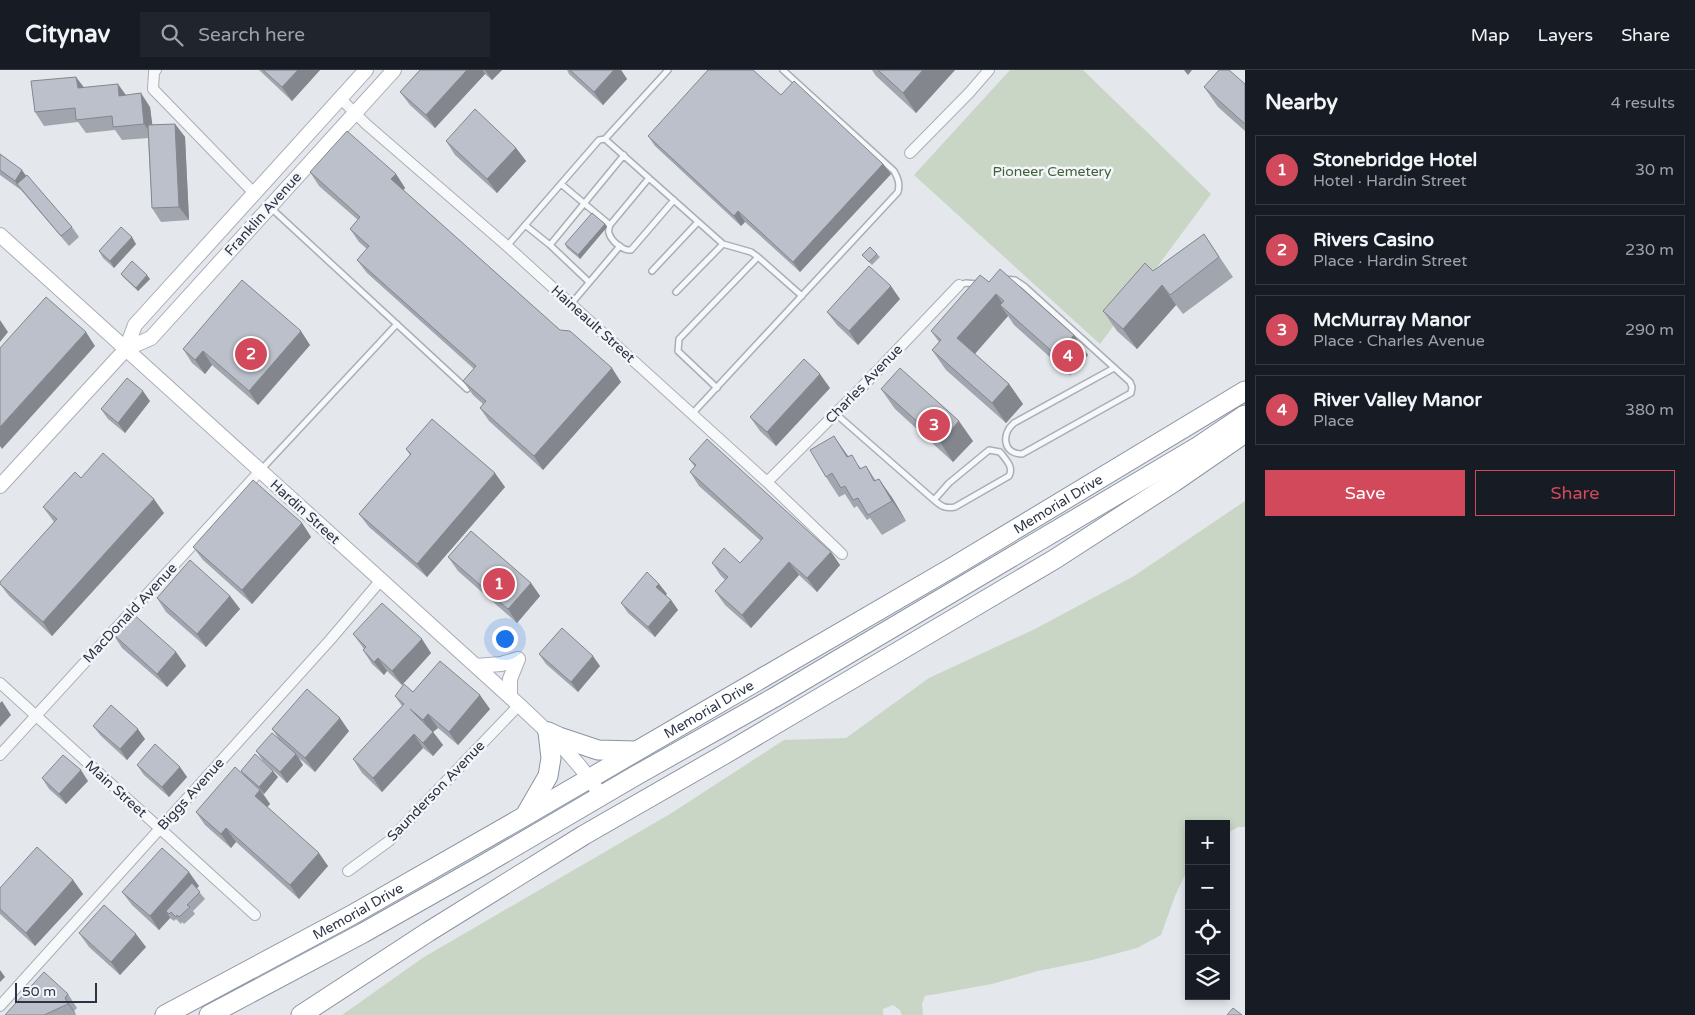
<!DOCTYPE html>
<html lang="en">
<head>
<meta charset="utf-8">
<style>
	:root { --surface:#171b24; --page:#20242c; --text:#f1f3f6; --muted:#9ea1a6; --line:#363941; --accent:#d1495b }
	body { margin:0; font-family:"Varela Round",sans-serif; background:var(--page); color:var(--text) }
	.controls { position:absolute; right:15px; bottom:15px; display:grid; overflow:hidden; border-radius:0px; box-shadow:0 2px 8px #0003 }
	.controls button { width:45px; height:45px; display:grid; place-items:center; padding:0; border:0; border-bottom:1px solid var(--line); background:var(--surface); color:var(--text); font:25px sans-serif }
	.scale { position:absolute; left:15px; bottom:12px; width:82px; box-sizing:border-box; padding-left:5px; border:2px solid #2b3445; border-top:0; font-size:14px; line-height:18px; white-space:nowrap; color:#2b3445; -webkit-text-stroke:4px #f4f6f9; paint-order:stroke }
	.you { position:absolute; left:504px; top:568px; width:18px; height:18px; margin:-12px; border:4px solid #fff; border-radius:50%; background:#1a73e8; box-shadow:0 0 0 8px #1a73e833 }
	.badge { display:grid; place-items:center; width:32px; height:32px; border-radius:50%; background:var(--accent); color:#fff; font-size:16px; font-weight:700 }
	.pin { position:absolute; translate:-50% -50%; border:2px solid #fff; box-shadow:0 1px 5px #0006 }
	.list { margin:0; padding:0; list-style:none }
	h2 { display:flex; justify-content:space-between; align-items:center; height:65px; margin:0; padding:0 20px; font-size:21px }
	h2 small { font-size:16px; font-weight:400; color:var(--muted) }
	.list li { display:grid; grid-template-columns:32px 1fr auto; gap:15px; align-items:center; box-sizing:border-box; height:70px; margin:0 10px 10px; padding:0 10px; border:1px solid var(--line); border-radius:0px }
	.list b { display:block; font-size:19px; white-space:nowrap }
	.list p { margin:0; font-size:16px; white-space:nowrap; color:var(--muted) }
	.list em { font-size:16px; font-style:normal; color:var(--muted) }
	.actions { display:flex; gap:10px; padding:15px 20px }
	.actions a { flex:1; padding:11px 0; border:1px solid var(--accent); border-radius:0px; text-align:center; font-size:18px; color:var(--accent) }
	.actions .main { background:var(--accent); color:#fff }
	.icon { flex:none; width:28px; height:28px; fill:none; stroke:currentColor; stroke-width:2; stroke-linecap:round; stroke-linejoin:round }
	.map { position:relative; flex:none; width:1245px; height:945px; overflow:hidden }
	header { display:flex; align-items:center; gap:30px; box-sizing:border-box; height:70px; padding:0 25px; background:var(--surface); border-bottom:1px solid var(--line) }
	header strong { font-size:24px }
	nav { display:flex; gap:28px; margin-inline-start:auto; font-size:18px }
	.search { width:350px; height:45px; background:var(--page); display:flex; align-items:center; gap:12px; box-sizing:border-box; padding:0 18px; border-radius:0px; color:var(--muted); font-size:19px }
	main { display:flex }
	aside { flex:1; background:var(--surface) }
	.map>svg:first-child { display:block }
</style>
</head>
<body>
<header>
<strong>Citynav</strong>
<div class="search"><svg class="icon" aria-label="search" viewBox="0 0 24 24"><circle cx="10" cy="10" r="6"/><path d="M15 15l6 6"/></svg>Search here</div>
<nav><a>Map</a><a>Layers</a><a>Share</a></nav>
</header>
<main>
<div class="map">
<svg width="1245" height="945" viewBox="0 0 1245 945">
	<rect width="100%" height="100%" fill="#e4e7ec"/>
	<!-- green -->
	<path fill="#c9d6c5" d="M1010,0H1083L1211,124L1100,274L914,105Z
		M1245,431V757H1238L1226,764V754H1189V796L1175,826L1161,865L1137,878L1092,890L1038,901L992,914L925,926L922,934L923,945H902L900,940L893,935L883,939V945H342L424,887L670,744L784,670L846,668L929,608L1035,559L1134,506Z"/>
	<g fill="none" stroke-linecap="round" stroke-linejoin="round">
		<defs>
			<path id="lane" d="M605,69L723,174
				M649,108L610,155C609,158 608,161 609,163C611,171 623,181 631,180L674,130
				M561,114L610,155
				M271,138L467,319
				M525,155L550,175L624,85
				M550,175L589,212
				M507,176L599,70L605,69L668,0
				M652,201L698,152
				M1004,209L1015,210L1024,216L1130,312L1132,317L1131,323L1022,384C1003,384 1001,364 1014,353L1114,298
				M959,215L966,213L978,214
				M676,222L723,174L751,182L758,187
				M571,234L620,176
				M717,318L678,281L679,269L758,187L802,226
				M692,344L898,122C900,113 898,108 894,101L783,0
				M836,344L934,430C941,436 945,439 955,437L1009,406C1014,397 1006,390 1000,382L989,380L949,413L934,430
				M260,401L397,254"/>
			<path id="street" d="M156,0L154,2L153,19L253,122
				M341,29L366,54L507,176L767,412L842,484
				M910,83L969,23L989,0
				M767,412L861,318L959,215
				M0,613L255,845
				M0,685L260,401
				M348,801L389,771L519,635
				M0,936L330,570L381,510"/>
			<path id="secondary" d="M0,165L519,635C549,663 579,690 601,726
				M126,279L151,268L394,0
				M0,416L126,279L135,255L366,0
				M476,596L501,594L518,589
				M510,627V609L518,589"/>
			<g id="highway">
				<path d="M548,662L559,667L598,680L635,681"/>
				<path d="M526,744L548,706L551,688L548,662"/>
				<path id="s1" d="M165,945L350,846L525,746L953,497L1245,321"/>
				<path d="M209,945L363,863L478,798L635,706L777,626L1199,376L1245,345"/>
				<path d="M301,945L428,862L584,765L725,684L1055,489L1174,412L1245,363"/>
			</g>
		</defs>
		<!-- lane casing -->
		<use href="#lane" stroke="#a9aeb7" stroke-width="8"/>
		<!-- street casing -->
		<use href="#street" stroke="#a9aeb7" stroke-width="12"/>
		<!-- secondary casing -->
		<use href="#secondary" stroke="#a9aeb7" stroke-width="16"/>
		<!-- highway casing -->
		<use href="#highway" stroke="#8b94a3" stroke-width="21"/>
		<!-- lane -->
		<use href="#lane" stroke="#f7f8fa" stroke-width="5"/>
		<!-- street -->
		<use href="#street" stroke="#f7f8fa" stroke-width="10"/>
		<!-- secondary -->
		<use href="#secondary" stroke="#fff" stroke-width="14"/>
		<!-- highway -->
		<use href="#highway" stroke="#fff" stroke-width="19"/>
	</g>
	<!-- wall -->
	<path fill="#a1a5ae" d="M259,0H320L292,31Z
		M420,0H502L492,10L485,4L435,58L410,35L400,22Z
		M567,0H621L627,9L603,35L569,4Z
		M872,0H955L916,43L876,6Z
		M1245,14V61L1218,37L1204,17Z
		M84,18L126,25L150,37L152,55L175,54L185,67L189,150L161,152L152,138L148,68L122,70L115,60L86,63L78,52L44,56L35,42Z
		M781,25L883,94L891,104L800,202L745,152L741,156L655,76L648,66Z
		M446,71L516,78L526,91L497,123L455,85Z
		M0,84L26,106L72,157L79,167L69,176L21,120L0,105Z
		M310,102L396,104L405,118L403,120L560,260L621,312L543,400L489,351L480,338L483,334L473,325L463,311L474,299L367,203L357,190L367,179L359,172L350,159L358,150L319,116Z
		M605,154L607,157L580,189L567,178L565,174Z
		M1204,164L1233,207L1183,244L1176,235L1137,279L1117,261L1103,241L1153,201Z
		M136,174L114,198L103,188L99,181Z
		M877,184L880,187L872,195L862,185Z
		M121,204L150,209L138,221L123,207Z
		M989,212L1088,285L1070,305L1014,255L1008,246L975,284L1009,314L1023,334L1006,353L946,300L932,280L939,272L931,261Z
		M900,229L858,275L837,255L827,242Z
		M310,275L258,335L212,295L205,304L192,293L183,279Z
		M830,318L776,376L760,361L750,347Z
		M881,319L973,371L953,392L895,339Z
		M150,331L125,363L108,349L101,339Z
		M406,379L505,417L427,507L369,457L359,444L410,385Z
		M848,386L862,399L866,396L876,411L879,409L893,429L906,451L882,465L870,448L867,450L857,436L854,438L845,424L839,427L826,407Z
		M689,389L831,482L840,495L817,522L799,505L751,558L725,535L715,521L725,510L721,506L712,493H740L761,471L699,416L690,402L695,397Z
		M43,437L164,443L52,566L9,526L0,514L54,452Z
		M302,453L311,467L252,534L203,490L193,477Z
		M448,487L531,513L540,526L517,553L458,501Z
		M659,514L667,524L665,525L671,530L678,540L655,567L628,543L621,533Z
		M230,526L240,539L206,577L166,542L157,528Z
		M113,564L176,582L186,596L167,617L122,578Z
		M353,564L431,583L402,615L387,601L384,605L372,594L363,580L364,579Z
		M539,584L600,596L578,622L546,594Z
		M413,622L490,639L458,675L438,658L433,662L443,675L433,686L423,678L382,722L362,703L353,689L402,636L395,626Z
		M93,656L145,669L127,690L101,666Z
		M272,659L349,661L315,702L299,688L303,695L287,713L263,691L256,681L279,669Z
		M137,695L180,697L187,707L169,727L144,705Z
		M241,701L278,707L264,724L262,722L270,734L267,737L328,796L299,829L236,772L231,778L205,755L196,742L244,705Z
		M42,708L88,711L66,734L49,719Z
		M73,810L83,824L35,876L0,844V818Z
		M199,816L196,818L205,829L193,841L195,844L184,854L182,852L181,854L176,849L174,851L170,848L159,860L132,835L122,822Z
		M79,863L146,877L120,905L89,877Z
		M68,924L77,938L74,941L76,945H5Z"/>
	<!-- shaded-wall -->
	<path fill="#83868d" d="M298,0H320L292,31L282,17Z
		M467,0H483L485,4L435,58L426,45Z
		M485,0H502L492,10Z
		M614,0H621L627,9L603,35L594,22Z
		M923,0H955L916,43L903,23Z
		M1184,0H1192L1188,5Z
		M76,7L86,20L78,18Z
		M118,14L128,28L119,26Z
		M141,23L150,37L154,67L144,54Z
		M175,54L185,67L189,150L179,137Z
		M516,78L526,91L497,123L487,109Z
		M883,94L891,104L800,202L793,192Z
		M22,100L29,110L18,116L15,111Z
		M396,104L405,118L401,123L391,109Z
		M738,141L745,152L741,156L734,146Z
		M605,154L607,157L580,189L578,185Z
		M132,167L136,174L114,198L110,191Z
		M147,205L150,209L138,221L136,218Z
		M1162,215L1176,235L1137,279L1123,259Z
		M891,216L900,229L858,275L849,261Z
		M996,224L1010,244L1000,235L1008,246L971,288L957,268Z
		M0,250L8,262L0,272Z
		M301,261L310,275L258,335L249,321Z
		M86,262L95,276L2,379L0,376V357Z
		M1074,265L1088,285L1070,305L1056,285Z
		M203,281L212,295L205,304L195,290Z
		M612,298L621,312L543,400L534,386Z
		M820,304L830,318L776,376L767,362Z
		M1009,314L1023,334L1006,353L992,333Z
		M143,321L150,331L125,363L118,353Z
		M959,351L973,371L953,392L940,372Z
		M834,366L848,386L861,407L847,387Z
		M495,403L505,417L427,507L417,494Z
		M879,409L893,429L906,451L892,431Z
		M154,429L164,443L52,566L43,552Z
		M302,453L311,467L252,534L242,520Z
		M831,482L840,495L817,522L807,508Z
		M789,492L799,505L751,558L742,545Z
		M531,513L540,526L517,553L508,539Z
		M659,514L667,524L663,527L656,517Z
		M230,526L240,539L206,577L197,564Z
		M671,530L678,540L655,567L648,557Z
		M422,569L431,583L402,615L392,601Z
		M176,582L186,596L167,617L157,604Z
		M593,586L600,596L578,622L571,612Z
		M378,588L387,601L384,605L374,592Z
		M480,625L490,639L458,675L449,662Z
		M2,631L11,645L0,657V633Z
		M428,644L438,658L433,662L443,675L433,686L423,673L432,663L423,650Z
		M340,648L349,661L315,702L305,688Z
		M138,659L145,669L127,690L120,679Z
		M414,664L423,678L382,722L373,708Z
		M296,684L303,695L287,713L280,702Z
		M180,697L187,707L169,727L162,717Z
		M81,700L88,711L66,734L59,724Z
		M273,701L278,707L264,724L259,717Z
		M260,720L270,734L264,740L255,726Z
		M226,758L236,772L231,778L221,764Z
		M319,783L328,796L299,829L290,815Z
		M189,802L199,816L173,844L171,842L166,841L170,848L159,860L150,846Z
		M73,810L83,824L35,876L26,863Z
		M136,864L146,877L120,905L111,892Z
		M0,900L5,907L0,912Z
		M65,928L74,941L76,945L68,934Z"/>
	<!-- building -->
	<path fill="#bbc0ca" stroke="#83868d" d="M263,0H298L282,17Z
		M420,0H467L426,45L400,22Z
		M570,0H614L594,22Z
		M708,0H753L781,25L794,11L883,94L793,192L738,141L734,146L648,66Z
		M878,0H923L903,23Z
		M1219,0H1229L1245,14V54L1204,17Z
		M76,7L78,18L118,14L119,26L141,23L144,54L113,57L112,46L76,50L75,38L35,42L31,11Z
		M475,39L516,78L487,109L446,71Z
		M175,54L179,137L152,138L148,55Z
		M347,61L396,104L391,109L560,260L570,261L612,298L534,386L480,338L486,331L463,311L476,296L357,190L369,176L350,159L360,147L310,102Z
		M0,84L22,100L15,111L0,100Z
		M27,105L72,157L61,166L17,114Z
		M592,143L605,154L578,185L565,174Z
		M121,157L132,167L110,191L99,181Z
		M1204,164L1219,187L1170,225L1162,215L1123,259L1103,241L1145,193L1153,201Z
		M870,177L877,184L869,192L862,185Z
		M132,191L147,205L136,218L121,204Z
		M869,196L891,216L849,261L827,242Z
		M1000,199L1074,265L1056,285L1000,235L1004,231L996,224L957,268L1009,314L992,333L932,280L941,270L931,261L980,205L989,212Z
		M242,210L301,261L249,321L203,281L195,290L183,279Z
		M46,227L86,262L0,357V278Z
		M804,289L820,304L767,362L750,347Z
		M900,298L959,351L940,372L881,319Z
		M127,308L143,321L118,353L101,339Z
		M432,349L495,403L417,494L359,444L411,384L406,379Z
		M834,366L847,387L852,385L860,399L866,396L874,411L879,409L892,431L868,445L858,428L853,430L845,416L841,418L832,403L826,407L810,380Z
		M707,369L831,482L807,508L789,492L742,545L715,521L728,507L712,493L724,478L740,493L763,468L690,402L696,395L689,389Z
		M103,383L154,429L43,552L0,514V512L57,449L43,437L75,402L81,408Z
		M253,410L302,453L242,520L193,477Z
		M471,461L531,513L508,539L448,487Z
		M190,490L230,526L197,564L157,528Z
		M647,502L659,514L656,517L671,530L648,557L621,533Z
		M382,533L422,569L392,601L378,588L374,592L363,580L366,577L353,564Z
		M132,543L176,582L157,604L113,564Z
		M562,558L593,586L571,612L539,584Z
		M440,591L480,625L449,662L428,644L423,650L410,639L433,662L423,673L414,664L373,708L353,689L404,634L395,626L404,614L413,622Z
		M307,619L340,648L305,688L272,659Z
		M111,635L138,659L120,679L93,656Z
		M272,663L296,684L280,702L256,681Z
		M155,674L180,697L162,717L137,695Z
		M255,684L273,701L259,717L241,701Z
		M63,685L81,700L59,724L42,708Z
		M235,697L260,720L255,726L319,783L290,815L226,758L221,764L196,742Z
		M37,777L73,810L26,863L0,839V818Z
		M162,778L189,802L150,846L122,822Z
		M192,813L200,822L187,835L190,837L179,847L177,845L176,847L171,842L169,844L166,841Z
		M104,835L136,864L111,892L79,863Z
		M44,902L68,924L65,928L68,934L44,945H5Z
		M1233,938L1242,945H1227Z"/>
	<g text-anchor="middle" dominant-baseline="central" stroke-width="5" stroke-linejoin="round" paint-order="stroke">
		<!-- park labels -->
		<g font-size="14" fill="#3f6138" stroke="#f4f6f9">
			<text x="1052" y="101">Pioneer Cemetery</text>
		</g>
		<!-- street labels -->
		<g font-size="14" fill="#2b3445" stroke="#f4f6f9">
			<text transform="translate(263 144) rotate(-48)">Franklin Avenue</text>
			<text transform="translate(593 254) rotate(42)">Haineault Street</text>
			<text transform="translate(864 314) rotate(-46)">Charles Avenue</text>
			<text stroke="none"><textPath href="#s1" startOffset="1029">Memorial Drive</textPath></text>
			<text transform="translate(305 442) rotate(42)">Hardin Street</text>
			<text transform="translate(130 543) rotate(-47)">MacDonald Avenue</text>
			<text stroke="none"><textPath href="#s1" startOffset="624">Memorial Drive</textPath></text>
			<text transform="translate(116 719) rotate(42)">Main Street</text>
			<text transform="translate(436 721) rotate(-46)">Saunderson Avenue</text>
			<text transform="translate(191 724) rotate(-48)">Biggs Avenue</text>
			<text stroke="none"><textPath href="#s1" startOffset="219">Memorial Drive</textPath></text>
		</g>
	</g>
</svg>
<div class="controls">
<button>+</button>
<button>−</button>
<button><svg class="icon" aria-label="locate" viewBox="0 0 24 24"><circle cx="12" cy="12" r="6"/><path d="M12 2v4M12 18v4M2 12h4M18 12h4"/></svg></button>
<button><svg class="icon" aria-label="layers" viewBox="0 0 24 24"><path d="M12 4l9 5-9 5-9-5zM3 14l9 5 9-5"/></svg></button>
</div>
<div class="scale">50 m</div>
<div class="you"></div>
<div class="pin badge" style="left:499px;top:514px">1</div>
<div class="pin badge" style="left:251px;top:284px">2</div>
<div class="pin badge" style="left:934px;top:355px">3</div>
<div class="pin badge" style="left:1068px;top:286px">4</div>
</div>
<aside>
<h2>Nearby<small>4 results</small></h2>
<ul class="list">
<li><span class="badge">1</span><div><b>Stonebridge Hotel</b><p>Hotel · Hardin Street</p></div><em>30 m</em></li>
<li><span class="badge">2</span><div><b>Rivers Casino</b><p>Place · Hardin Street</p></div><em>230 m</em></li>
<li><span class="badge">3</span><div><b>McMurray Manor</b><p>Place · Charles Avenue</p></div><em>290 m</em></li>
<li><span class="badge">4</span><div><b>River Valley Manor</b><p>Place</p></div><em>380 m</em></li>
</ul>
<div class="actions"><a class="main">Save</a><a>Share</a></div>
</aside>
</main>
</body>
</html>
